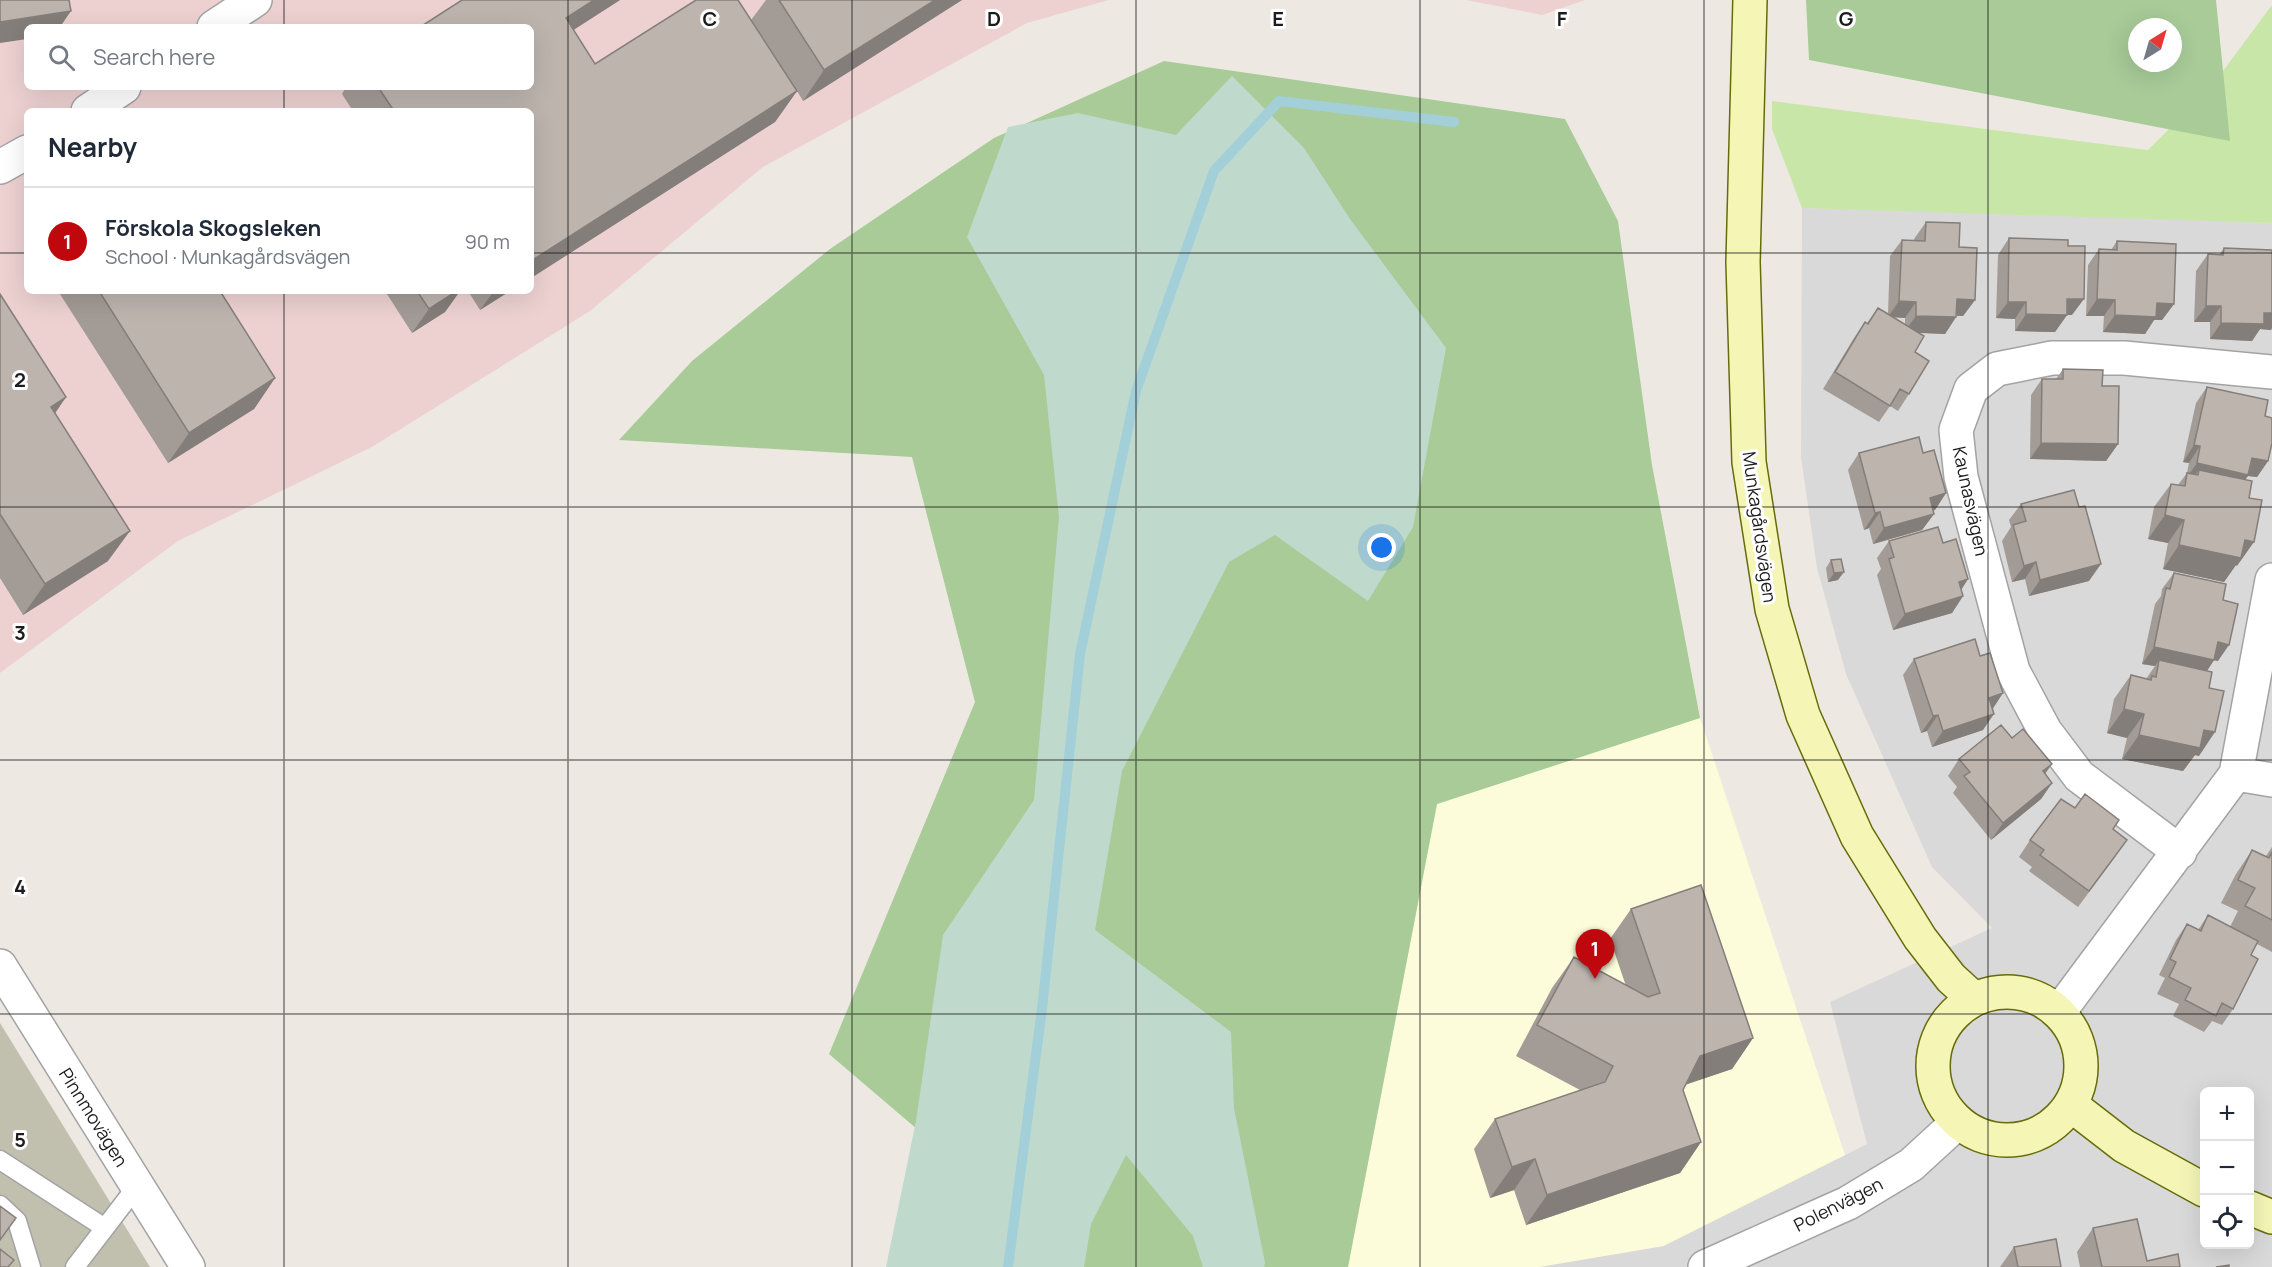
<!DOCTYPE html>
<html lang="en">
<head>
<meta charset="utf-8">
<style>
	:root { --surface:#fff; --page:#f6f6f7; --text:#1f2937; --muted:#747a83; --line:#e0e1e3; --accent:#bf080e }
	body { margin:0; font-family:Manrope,sans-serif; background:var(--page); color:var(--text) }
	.controls { position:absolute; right:18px; bottom:18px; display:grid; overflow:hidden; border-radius:9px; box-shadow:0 6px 24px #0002 }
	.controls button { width:54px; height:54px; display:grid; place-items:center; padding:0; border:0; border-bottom:2px solid var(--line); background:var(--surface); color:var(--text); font:30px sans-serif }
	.compass { position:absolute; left:2128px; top:18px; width:54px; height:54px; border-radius:50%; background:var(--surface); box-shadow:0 6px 24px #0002; rotate:37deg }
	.you { position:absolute; left:1382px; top:548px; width:21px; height:21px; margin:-15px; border:4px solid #fff; border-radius:50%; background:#1a73e8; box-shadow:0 0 0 9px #1a73e833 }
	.badge { display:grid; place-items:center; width:39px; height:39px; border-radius:50%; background:var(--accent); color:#fff; font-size:20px; font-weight:700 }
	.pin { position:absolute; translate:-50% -50px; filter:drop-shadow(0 2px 3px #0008) }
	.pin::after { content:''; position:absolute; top:32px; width:21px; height:18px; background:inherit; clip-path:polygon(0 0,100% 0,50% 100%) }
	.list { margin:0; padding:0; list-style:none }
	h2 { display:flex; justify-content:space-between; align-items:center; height:78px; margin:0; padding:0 24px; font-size:26px }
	h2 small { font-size:20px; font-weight:400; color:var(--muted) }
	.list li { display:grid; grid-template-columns:39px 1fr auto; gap:18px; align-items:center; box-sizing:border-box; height:108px; padding:0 24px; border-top:2px solid var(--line) }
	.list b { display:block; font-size:22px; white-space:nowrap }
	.list p { margin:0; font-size:20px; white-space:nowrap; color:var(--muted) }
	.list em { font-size:20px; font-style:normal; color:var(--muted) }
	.icon { flex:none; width:33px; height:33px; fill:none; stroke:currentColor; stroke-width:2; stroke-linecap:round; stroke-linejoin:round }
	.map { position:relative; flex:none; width:2272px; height:1267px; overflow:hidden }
	.search { position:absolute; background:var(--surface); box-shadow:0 6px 24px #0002; left:24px; top:24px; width:510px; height:66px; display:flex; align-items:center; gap:15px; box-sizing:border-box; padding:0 21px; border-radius:9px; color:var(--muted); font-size:22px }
	.panel { position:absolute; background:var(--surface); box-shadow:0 6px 24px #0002; left:24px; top:108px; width:510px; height:186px; border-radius:9px }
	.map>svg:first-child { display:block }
</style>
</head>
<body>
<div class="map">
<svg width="2272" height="1267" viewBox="0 0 2272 1267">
	<rect width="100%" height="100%" fill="#ede9e2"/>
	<!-- residential -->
	<path fill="#dad9d9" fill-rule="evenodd" d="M1802,208L2079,215L2272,223V1267H1539L1664,1246L1867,1144L1830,1002L1992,928L1932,867L1846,674L1817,568L1801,457ZM2204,1092H2250V1244H2204Z"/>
	<!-- commercial -->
	<path fill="#edd1d1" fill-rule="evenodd" d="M0,0H1109L1027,23L763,167L590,311L372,447L178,541L0,673ZM27,27H531V87H27ZM27,111H531V291H27Z
		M1466,0H1585L1542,15Z"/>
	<!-- education -->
	<path fill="#fdfcda" d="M1700,718L1845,1155L1663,1246L1539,1267H1348L1437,804Z"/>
	<!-- construction -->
	<path fill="#c1c0ae" d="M0,1023L150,1267H0Z"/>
	<!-- grass -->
	<path fill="#c9e6a9" d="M2272,5V223L1802,208L1772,129V101L2148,150L2211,87Z"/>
	<!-- forest -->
	<path fill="#a8cb98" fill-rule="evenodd" d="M1806,0H2216L2230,141L1809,60ZM2137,27H2173V63H2137Z
		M1164,61L1565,119L1618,221L1652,465L1700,718L1437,804L1348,1267H899L945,1153L829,1054L975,702L912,457L619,440L692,361L830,249L994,138Z"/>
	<!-- wetland -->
	<path fill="#bfdacd" d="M1232,76L1304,148L1350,219L1446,348L1413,527L1368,601L1275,535L1229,562L1122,771L1095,930L1231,1032L1234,1108L1265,1263L1264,1267H1203L1193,1236L1126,1155L1091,1224L1084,1267H886L916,1121L943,935L1034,800L1059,517L1044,375L967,237L1008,127L1078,113L1176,135Z"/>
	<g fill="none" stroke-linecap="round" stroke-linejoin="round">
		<!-- stream -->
		<path stroke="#a3cfd9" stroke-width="10" d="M1008,1267L1042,1009L1080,654L1136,391L1214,171L1279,101L1454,122"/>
		<defs>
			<path id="lane" d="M0,1160L105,1228
				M0,1205L17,1221L31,1267
				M75,1267L137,1186"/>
			<path id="street" d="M214,27L255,0
				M88,111L124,87
				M0,167L27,152
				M2236,774L2272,780
				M2180,852L2079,776L2045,731L2013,671L1961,477L1956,430L1971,389L1997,369L2052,358H2124L2272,372
				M0,966L188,1267
				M2059,1012L2236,774L2272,580
				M1705,1267L1848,1203L1911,1165L1958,1122"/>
			<path id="secondary" d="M1750,0L1743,262L1749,462L1772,609L1803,715L1857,836L1920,938L1951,978L1974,999
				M1933 1066a74 74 0 1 1 148 0a74 74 0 1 1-148 0Z
				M2071,1105L2124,1146L2204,1190
				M2250,1208L2272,1217"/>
		</defs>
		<!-- lane casing -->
		<use href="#lane" stroke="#a3a3a3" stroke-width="21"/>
		<!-- street casing -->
		<use href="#street" stroke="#a3a3a3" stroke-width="36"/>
		<!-- secondary casing -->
		<use href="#secondary" stroke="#656c09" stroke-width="36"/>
		<!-- lane -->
		<use href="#lane" stroke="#fff" stroke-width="18"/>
		<!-- street -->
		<use href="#street" stroke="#fff" stroke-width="33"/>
		<!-- secondary -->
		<use href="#secondary" stroke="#f5f6b6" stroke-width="33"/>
	</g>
	<!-- wall -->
	<path fill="#a39b96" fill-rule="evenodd" d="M462,0H620L573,30L595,64L751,20L766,0H962L803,101L797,91L775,122L531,278V111H353L342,94L346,87H531Z
		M1926,222L1959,247L1975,300L1963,316H1956V317L1945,334L1919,333L1915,352L1909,394L1898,411L1890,406L1879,422L1823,389L1854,338L1865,322L1867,323L1878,308L1888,313L1890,256L1902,240L1914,241V239ZM1894,317L1905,318V324Z
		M2009,238L2072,315H2067L2055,332L2015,331V319L1996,318L1998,255Z
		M2117,241L2174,304L2162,320H2154L2145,334L2103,332L2104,316H2086L2088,265L2099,249L2111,250Z
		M2224,248L2272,250V328L2271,330L2260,329L2252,341L2210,339V322H2194L2196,271L2208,254L2219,255Z
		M58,291H220L275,378L254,409L168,463Z
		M385,291H460L445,312L412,333Z
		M468,291H510L480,310Z
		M0,294L66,397L55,413L108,561L23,615L0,578Z
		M2063,369L2102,386L2118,444L2106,461L2030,459L2031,395L2042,379H2056Z
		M2207,387L2265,416L2268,461L2257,477L2248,476L2245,479L2237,566L2236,565L2224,582L2163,569L2168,543L2148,539L2154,507L2171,484L2178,485L2187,473L2189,463L2183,462L2196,403Z
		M1859,453H1923L1946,493L1935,510H1933L1934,514L1922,530L1873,544L1869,528L1864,530L1848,470Z
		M2021,504L2089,581L2029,596L2025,579L2012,582L2002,541L2011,527L2009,520Z
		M1889,541L1943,543L1968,579L1961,590L1963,596L1952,613L1893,630L1877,575L1881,569L1877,558Z
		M1831,560L1838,580L1828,582L1826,568Z
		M2174,573L2223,600L2218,661L2214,660L2207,671L2209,688L2199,756L2195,755L2183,771L2122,759L2127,738L2107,733L2114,699L2131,675L2146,679L2155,666L2142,664L2155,604L2161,596L2162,589Z
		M1914,659L1992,709L1983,730L1932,747L1927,731L1921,733L1903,675Z
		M2012,738L2052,783L2041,799L1991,840L1953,793L1957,787L1948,776L1959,759Z
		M2075,808L2113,829L2116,856L2078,907L2029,871L2032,867L2019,857L2030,840Z
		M2272,847V952L2257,944L2251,955L2233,1009L2222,1025L2212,1021L2204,1032L2173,1016L2179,1004L2157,994L2165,978L2159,975L2176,940L2187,924L2198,930L2208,915L2230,927L2238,911L2221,903L2236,874L2252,850L2266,856Z
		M1631,909L1753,1038L1732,1069L1686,1084L1683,1090L1701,1142L1680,1173L1526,1225L1514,1190L1490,1198L1474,1149L1495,1119L1580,1090L1516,1056L1552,988L1574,957L1626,986L1610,939Z
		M2093,1228L2147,1261L2180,1267H2080L2077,1252Z
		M2014,1247L2061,1267H2000Z"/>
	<!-- shaded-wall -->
	<path fill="#847e7a" d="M594,0H620L544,49L566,18Z
		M935,0H962L803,101L824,70Z
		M71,11L60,27H27V39L0,43V22Z
		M797,91L775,122L531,278V261Z
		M457,291H460L445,312L412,333L429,309Z
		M494,291H510L480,310Z
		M1957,299L1975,300L1963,316L1945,315Z
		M2067,299H2084L2072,315H2056Z
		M2097,299L2115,300L2104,316H2086Z
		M1899,301L1916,302L1905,318L1888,317Z
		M2008,302H2026L2015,319L1996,318Z
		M2157,303L2174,304L2162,320H2154L2145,334L2103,332L2115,315Z
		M2206,306H2221L2210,322H2194Z
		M2264,313H2272V328L2271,330L2260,329L2252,341L2210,339L2221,323Z
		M2026,314L2067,315L2055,332L2015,331Z
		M1916,316L1956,317L1945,334L1904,332Z
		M275,378L254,409L168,463L189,433Z
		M66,397L45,428L51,407Z
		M2041,443L2118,444L2106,461L2030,459Z
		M2194,445L2200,446L2189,463L2183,462Z
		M2252,458L2268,461L2257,477L2248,476L2237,491L2198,475L2199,470L2191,481L2185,480L2197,463Z
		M1946,493L1935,510L1918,515L1930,498Z
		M1880,512L1869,528L1864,530L1875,513Z
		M1934,514L1922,530L1873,544L1884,528Z
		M2165,515L2184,520L2168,543L2148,539Z
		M130,531L108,561L23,615L45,584Z
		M2245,540L2254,542L2237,566L2236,565L2224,582L2163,569L2179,545Z
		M2036,562L2025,579L2012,582L2024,566Z
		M2101,564L2089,581L2029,596L2040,580Z
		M1844,572L1838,580L1828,582L1834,573Z
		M1968,579L1957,596L1959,582Z
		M1963,596L1952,613L1893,630L1905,614Z
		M2218,642L2229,645L2218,661L2206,658Z
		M2154,647L2214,660L2203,677L2159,660L2155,666L2142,664Z
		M2003,693L1992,710L1989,698Z
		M2124,709L2144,714L2127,738L2107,733Z
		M1994,714L1983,730L1932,747L1943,731Z
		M1938,715L1927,731L1921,733L1933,716Z
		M2204,730L2215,732L2199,756L2195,755L2183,771L2122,759L2139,735Z
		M2052,764L2040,781L2043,771Z
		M2052,783L2041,799L1991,840L2003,823Z
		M1753,1038L1732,1069L1679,1087L1700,1056Z
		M1701,1142L1680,1173L1526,1225L1547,1195Z
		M1535,1159L1514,1190L1490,1198L1512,1167Z"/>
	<!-- building -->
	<path fill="#bdb4ae" stroke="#847e7a" stroke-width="1.5" d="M0,0H69L71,11L0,22Z
		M462,0H594L566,18L595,64L696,0H738L797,91L531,261V111H394L378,87H531V27H420Z
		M779,0H935L824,70Z
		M1926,222L1960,223L1959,247L1977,248L1975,300L1957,299L1956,317L1916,316V302L1899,301L1902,240L1925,241Z
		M2009,238L2068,240V246H2085L2084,299H2067V315L2026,314V302H2008Z
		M2117,241L2176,244L2174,304L2157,303L2156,317L2115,315V300L2097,299L2099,249L2117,250Z
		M2224,248L2272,250V313H2264V324L2221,323V306H2206L2208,254L2223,255Z
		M99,291H220L275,378L189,433Z
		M417,291H457L429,309Z
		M0,294L66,397L51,407L130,531L45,584L0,514Z
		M1878,308L1924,336L1915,352L1929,361L1909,394L1900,389L1890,406L1835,372L1865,322L1868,324Z
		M2063,369L2103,370L2102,386H2119L2118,444L2041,443L2042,379H2063Z
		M2207,387L2268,400L2265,416L2272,418V443L2268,461L2252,458L2248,475L2197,463L2200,446L2194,445Z
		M1919,437L1923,453L1934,450L1946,493L1930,498L1934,514L1884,528L1880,512L1875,513L1859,453Z
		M2199,470L2252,481L2249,498L2262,500L2254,542L2245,540L2241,558L2179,545L2184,520L2165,515L2171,484L2185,486L2187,473L2198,475Z
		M2074,490L2079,507L2085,506L2101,564L2040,580L2036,562L2024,566L2013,525L2026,521L2021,504Z
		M1938,527L1943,543L1956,539L1968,579L1959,582L1963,596L1905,614L1889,559L1894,557L1889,541Z
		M1841,559L1844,572L1834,573L1831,560Z
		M2174,573L2226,584L2223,600L2238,604L2229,645L2218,642L2214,660L2154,647L2166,588L2170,589Z
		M1975,639L1980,656L1990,653L2003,693L1989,698L1994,714L1943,731L1938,715L1933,716L1914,659Z
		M2159,660L2212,672L2209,688L2224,691L2215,732L2204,730L2200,748L2139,735L2144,714L2124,709L2131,675L2151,680L2152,676L2156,677Z
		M2001,725L2012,738L2023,729L2052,764L2043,771L2052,783L2003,823L1964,776L1970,772L1959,759Z
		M2085,794L2119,820L2113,829L2127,840L2089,891L2040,855L2044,850L2030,840L2061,799L2075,808Z
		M2252,850L2269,858L2272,852V920L2245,906L2255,888L2238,880Z
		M1701,885L1753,1038L1700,1056L1683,1090L1701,1142L1547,1195L1535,1159L1512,1167L1495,1119L1605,1082L1613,1066L1537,1025L1574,957L1648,997L1660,993L1631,909Z
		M2208,915L2258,941L2251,955L2258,959L2233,1009L2222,1003L2216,1016L2185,1000L2191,988L2169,977L2176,962L2170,959L2187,924L2201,931Z
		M0,1206L16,1218L0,1240Z
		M2137,1219L2147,1261L2178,1254L2180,1267H2102L2093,1228Z
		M2056,1239L2061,1267H2018L2014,1247Z
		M0,1249L14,1260L8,1267H0Z
		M2229,1265V1267H2216Z"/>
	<!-- grid -->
	<path fill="none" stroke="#1c1c1c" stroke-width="1.5" stroke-opacity="0.55" d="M284,0V27M568,0V1267M852,0V1267M1136,0V1267M1420,0V1267M1704,0V1267M1988,0V1267M284,87V111M0,253H27M531,253H2272M284,291V1267M0,507H2272M0,760H2272M0,1014H2272"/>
	<g text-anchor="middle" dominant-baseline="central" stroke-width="6" stroke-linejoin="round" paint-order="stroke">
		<!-- street labels -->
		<g font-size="18" fill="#1c1c1c" stroke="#fff">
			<text transform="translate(1971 501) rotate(78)">Kaunasvägen</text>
			<text transform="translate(1760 527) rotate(82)">Munkagårdsvägen</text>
			<text transform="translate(94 1117) rotate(58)">Pinnmovägen</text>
			<text transform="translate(1838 1204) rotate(-27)">Polenvägen</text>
		</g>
	</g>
	<g font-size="20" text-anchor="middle" font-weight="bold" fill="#1c1c1c" stroke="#fff" stroke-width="6" stroke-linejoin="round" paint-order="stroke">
		<text x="710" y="26">C</text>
		<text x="994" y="26">D</text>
		<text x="1278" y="26">E</text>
		<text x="1562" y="26">F</text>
		<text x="1846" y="26">G</text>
		<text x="20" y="387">2</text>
		<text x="20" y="640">3</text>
		<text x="20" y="894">4</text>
		<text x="20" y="1147">5</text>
	</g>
</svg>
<div class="controls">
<button>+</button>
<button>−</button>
<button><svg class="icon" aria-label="locate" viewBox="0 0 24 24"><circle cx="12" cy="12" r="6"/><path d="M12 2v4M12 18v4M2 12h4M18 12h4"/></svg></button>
</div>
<svg class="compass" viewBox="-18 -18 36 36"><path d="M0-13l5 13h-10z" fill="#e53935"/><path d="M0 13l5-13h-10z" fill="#747a83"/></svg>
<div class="you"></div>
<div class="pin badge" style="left:1595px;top:979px">1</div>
<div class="search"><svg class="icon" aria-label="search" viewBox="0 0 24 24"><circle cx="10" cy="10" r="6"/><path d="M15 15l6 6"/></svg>Search here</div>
<section class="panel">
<h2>Nearby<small></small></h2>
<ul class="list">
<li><span class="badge">1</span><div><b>Förskola Skogsleken</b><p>School · Munkagårdsvägen</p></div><em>90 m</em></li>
</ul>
</section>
</div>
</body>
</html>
